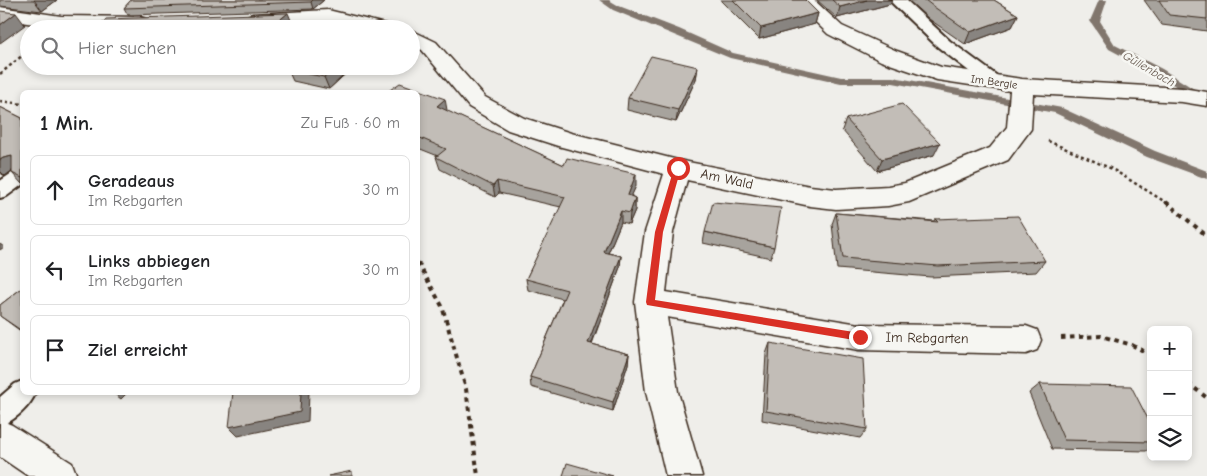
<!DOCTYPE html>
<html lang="de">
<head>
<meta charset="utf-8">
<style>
	:root { --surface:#fff; --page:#f2f2f2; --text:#202124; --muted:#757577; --line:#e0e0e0 }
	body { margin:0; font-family:"Comic Neue",sans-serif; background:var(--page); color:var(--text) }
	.controls { position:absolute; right:15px; bottom:15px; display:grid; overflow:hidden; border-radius:8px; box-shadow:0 2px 8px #0003 }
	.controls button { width:45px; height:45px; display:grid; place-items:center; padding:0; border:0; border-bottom:1px solid var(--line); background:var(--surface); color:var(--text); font:25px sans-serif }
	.stop { position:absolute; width:15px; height:15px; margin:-11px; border:4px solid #d93025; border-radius:50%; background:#fff }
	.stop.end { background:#d93025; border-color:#fff; box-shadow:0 1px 5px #0008 }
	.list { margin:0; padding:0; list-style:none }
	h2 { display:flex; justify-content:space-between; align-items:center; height:65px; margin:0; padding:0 20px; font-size:21px }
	h2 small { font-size:16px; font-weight:400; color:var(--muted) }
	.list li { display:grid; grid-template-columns:32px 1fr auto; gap:15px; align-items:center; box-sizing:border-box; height:70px; margin:0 10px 10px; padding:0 10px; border:1px solid var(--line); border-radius:8px }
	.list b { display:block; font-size:19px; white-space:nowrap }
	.list p { margin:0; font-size:16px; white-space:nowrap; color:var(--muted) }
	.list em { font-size:16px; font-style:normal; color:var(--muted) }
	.icon { flex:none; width:28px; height:28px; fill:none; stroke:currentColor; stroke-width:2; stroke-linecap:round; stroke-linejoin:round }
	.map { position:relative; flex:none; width:1207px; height:476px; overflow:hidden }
	.search { position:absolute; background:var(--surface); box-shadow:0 2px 8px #0003; left:20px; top:20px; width:400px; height:55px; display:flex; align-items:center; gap:12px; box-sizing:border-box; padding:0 18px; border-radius:28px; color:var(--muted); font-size:19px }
	.panel { position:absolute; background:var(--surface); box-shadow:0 2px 8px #0003; left:20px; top:90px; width:400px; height:305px; border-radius:8px }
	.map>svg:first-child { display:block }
</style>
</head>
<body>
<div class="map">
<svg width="1207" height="476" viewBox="0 0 1207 476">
	<rect width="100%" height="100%" fill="#efeeea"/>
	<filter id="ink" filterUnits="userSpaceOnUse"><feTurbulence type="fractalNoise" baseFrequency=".02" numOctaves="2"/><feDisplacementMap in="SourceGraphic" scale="10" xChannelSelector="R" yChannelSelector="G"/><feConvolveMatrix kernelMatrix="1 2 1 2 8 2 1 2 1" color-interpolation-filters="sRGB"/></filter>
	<g filter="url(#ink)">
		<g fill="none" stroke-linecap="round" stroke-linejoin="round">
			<!-- stream -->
			<path fill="#81766d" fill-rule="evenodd" d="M599,0H609L619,6L679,29L733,53L841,77H893L1062,108L1155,151L1207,171V179L1147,157L1055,113L893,83H841L730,58L613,10Z
				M1099,0H1107L1100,21L1115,45L1162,69L1207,97V105L1154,73L1109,49L1090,21Z"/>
			<defs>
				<path id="lane" d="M889,0H906L950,41L1000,78L1003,82L1000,86L994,87L988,86L938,47Z
					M22,169V185L7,196L0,198V181L15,171Z
					M22,381V392H36C30,407 14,421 0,426V397L15,384Z"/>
				<path id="street" d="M793,0H814L842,26L897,51L941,67L1022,79L1182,88L1207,92V106L1182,102L1033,94L1031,129L1008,160L909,202L888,206L836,209L810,206L687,180L673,232L666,292L859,324L1026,326L1037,330L1041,340L1037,350L1026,354L859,350L667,317L678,392L702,476H666L646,392L635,302L645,232L664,174L558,146L508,130L469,107L422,50L411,45V30L436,42L485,97L524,118L571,133L678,160L810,186L836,189L888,186L905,183L990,148L1007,127L1010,91L937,80L881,61L828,34Z
					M0,7L61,16L140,17L147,19L150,23L147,27L141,29L61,28L0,19Z
					M328,10L389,25L392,29H356L328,22L253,26L246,24L243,20L246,16L253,14Z
					M0,420L12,425L72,463L77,476H28L0,457Z"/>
			</defs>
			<!-- lane casing -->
			<use href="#lane" stroke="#3b2a1e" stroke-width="4"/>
			<!-- street casing -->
			<use href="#street" stroke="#3b2a1e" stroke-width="3"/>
			<!-- path-far1 -->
			<path stroke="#3b2a1e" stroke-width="2.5" stroke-dasharray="3 3" stroke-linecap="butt" d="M0,74L29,50
				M0,101L22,104
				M1048,141L1112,169L1167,203"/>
			<!-- path -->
			<path stroke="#3b2a1e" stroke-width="4" stroke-dasharray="4.5 4.5" stroke-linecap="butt" d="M1166,202L1207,236
				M418,263L442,306L466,389L478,476
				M1061,338L1101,336L1132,345L1151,355
				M1188,383L1207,398"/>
			<!-- lane -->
			<use href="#lane" fill="#f6f6f2" fill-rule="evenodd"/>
			<!-- street -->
			<use href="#street" fill="#f6f6f2" fill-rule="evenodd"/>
		</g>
		<!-- wall -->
		<path fill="#a7a39d" stroke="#3b2a1e" d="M0,0H57L42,11L0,6Z
			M131,0H324L313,9L128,15L124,8Z
			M720,0H805L818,13L815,24L759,39Z
			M817,0H892L890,4L837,18Z
			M908,0H994L1018,15L1012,27L965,44L929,19Z
			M1144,0H1207V31L1162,25Z
			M81,66H131L128,69L82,68Z
			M190,66H354L329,89L293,81L288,70L290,68Z
			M698,67L696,79L676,122L627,110L628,98Z
			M418,92L447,111L564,165L636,186L631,196L635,198V210L629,224L621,222L608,253L621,256L620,267L592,344L629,354L628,364L613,411L531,387L530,377L563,299L528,290L526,279L561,207L499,193L495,197L440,169L436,157L438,156L418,148Z
			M0,107L22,118V184L12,173V171L5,176L0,173Z
			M846,119L934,155L877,171L842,130Z
			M836,213L934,221L935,219L1045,261L1036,272L931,277L837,269L832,224Z
			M705,232L774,247L771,258L703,243Z
			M22,288V332L0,316V305Z
			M770,343L867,429L860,438L762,420L766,354Z
			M1040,384L1151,425V448L1146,451L1052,449L1029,393Z"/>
		<!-- shaded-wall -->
		<path fill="#888480" stroke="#3b2a1e" d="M34,0H57L42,11Z
			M313,0H324L313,9L311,2Z
			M867,0H892L890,4L837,18L840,7Z
			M16,13L25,25L0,43V25Z
			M288,13L293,25L288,29L272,26Z
			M818,13L815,24L759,39L761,28Z
			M1018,15L1012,27L965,44L970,32Z
			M336,66H354L329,89L324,77Z
			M698,67L696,79L676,122L678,110Z
			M445,99L447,110L440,118L437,106Z
			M940,143L934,155L877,171L882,159Z
			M12,156L14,169L5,176L0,171V160L3,158Z
			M636,174V186L627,206L628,195Z
			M497,181L499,193L495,197L493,186Z
			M635,198V210L629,224L630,213Z
			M621,211V222L604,263V252Z
			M0,244L4,247L0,250Z
			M621,256L620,267L588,353V343Z
			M629,354L628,364L613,411V402Z
			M112,392H128L121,399Z
			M301,392H309L308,421L238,436L229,427Z"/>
		<!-- building -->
		<path fill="#c2bdb7" stroke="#3b2a1e" d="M131,0H313L311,2L124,8Z
			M733,0H805L818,13L761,28Z
			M832,0H867L840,7Z
			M925,0H994L1018,15L970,32L934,7Z
			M1159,0H1207V19L1169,15Z
			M0,11L16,13L0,25Z
			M288,13L272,26L287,29H98L106,19Z
			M651,56L698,67L678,110L628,98Z
			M291,66H336L324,77L288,70Z
			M400,83L445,99L437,106L564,165L567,158L636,174L628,195L635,198L630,213L621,211L604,252L621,256L588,343L629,354L613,402L530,377L567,290L526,279L565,197L497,181L493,186L436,157L446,149L418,137V92H387Z
			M902,104L940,143L882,159L846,119Z
			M0,107L22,118V178L12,173V156L3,158L0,160Z
			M713,202L781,208L774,247L705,232Z
			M836,213L938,222L935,219L1018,216L1045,261L938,266L843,258Z
			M22,288V331L0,316V305Z
			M770,343L863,359L867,429L766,411Z
			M1040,384L1131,386L1151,425V442L1064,440Z
			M233,392H301L300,412L229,427Z
			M567,463L613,476H563Z
			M352,471V476H328Z"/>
	</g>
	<!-- route -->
	<path fill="#d93025" d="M678,166L681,168L663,232L655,300L860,333L863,334V340L860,341L647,305L646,302L655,232L674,168Z"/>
	<g text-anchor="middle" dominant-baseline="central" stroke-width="5" stroke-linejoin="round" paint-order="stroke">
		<!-- far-street labels -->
		<g font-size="11" fill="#3b2a1e" stroke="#f6f6f2">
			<text transform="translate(994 82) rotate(8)">Im Bergle</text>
		</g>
		<!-- far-water labels -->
		<g font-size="12" font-style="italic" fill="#64564c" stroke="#f6f6f2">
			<text transform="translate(1149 69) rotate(30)">Güllenbach</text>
		</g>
		<!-- street labels -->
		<g font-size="14" fill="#3b2a1e" stroke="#f6f6f2">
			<text transform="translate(727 179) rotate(12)">Am Wald</text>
			<text transform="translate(927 338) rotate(1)">Im Rebgarten</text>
		</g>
	</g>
</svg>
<div class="controls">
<button>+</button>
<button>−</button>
<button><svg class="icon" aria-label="layers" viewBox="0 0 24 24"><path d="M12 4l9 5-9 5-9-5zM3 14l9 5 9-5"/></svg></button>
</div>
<div class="stop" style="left:678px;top:168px"></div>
<div class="stop end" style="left:860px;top:337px"></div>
<div class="search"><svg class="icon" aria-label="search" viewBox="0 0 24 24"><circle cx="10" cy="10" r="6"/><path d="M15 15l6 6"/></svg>Hier suchen</div>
<section class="panel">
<h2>1 Min.<small>Zu Fuß · 60 m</small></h2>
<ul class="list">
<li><svg class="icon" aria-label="ahead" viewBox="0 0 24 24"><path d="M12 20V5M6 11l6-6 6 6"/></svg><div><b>Geradeaus</b><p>Im Rebgarten</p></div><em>30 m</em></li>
<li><svg class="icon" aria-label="left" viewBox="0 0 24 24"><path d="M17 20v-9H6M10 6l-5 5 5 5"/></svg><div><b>Links abbiegen</b><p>Im Rebgarten</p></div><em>30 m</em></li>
<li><svg class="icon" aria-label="arrive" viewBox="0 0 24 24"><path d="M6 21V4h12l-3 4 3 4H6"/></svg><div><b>Ziel erreicht</b></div></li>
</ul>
</section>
</div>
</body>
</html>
